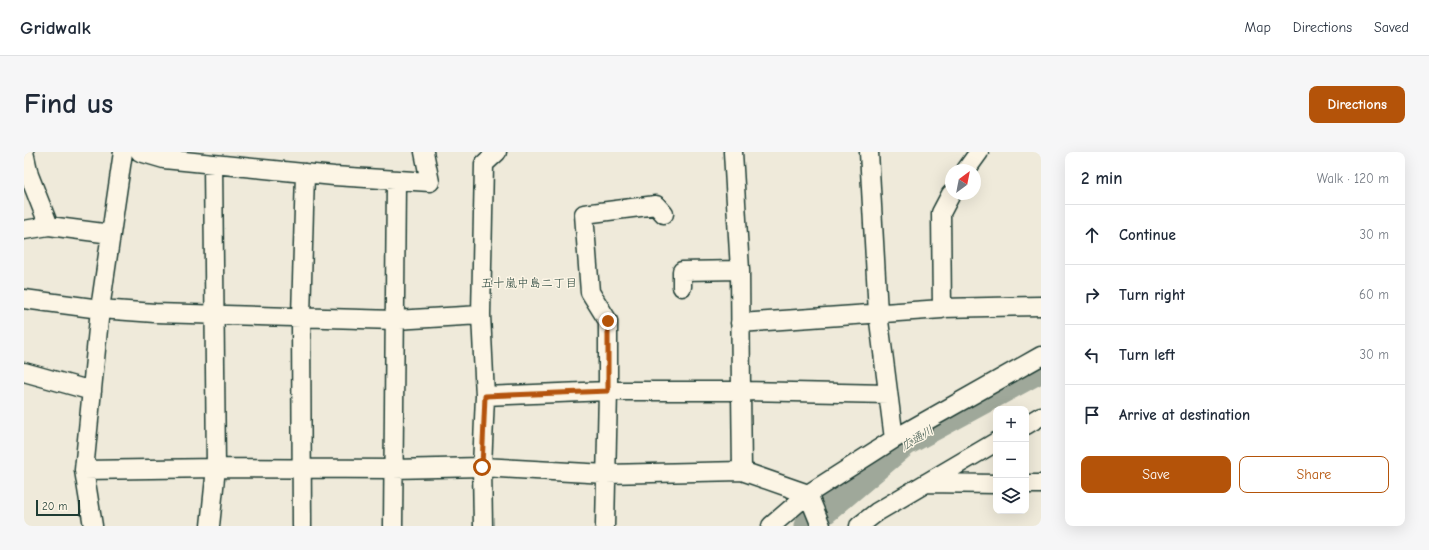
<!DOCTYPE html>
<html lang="en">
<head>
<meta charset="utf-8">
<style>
	:root { --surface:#fff; --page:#f6f6f7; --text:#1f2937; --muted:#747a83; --line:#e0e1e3; --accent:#b45309 }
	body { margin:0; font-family:"Comic Neue","Klee One",sans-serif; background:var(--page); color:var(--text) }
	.controls { position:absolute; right:12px; bottom:12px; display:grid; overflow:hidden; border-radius:8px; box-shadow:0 4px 16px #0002 }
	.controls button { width:36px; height:36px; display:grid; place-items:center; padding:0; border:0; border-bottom:1px solid var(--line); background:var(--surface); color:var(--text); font:20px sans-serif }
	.compass { position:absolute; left:921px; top:12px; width:36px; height:36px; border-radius:50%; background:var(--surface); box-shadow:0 4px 16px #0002; rotate:32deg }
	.scale { position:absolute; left:12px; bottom:10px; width:44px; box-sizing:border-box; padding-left:4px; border:2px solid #1f3d34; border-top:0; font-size:11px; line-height:14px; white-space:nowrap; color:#1f3d34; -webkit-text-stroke:3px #fcf5e5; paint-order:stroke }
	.stop { position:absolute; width:12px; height:12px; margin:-9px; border:3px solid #b45309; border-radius:50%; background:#fff }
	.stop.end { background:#b45309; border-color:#fff; box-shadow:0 1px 4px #0008 }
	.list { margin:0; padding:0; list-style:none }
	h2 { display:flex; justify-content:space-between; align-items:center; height:52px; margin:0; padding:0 16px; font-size:17px }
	h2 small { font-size:13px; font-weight:400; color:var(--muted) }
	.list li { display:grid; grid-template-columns:26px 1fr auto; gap:12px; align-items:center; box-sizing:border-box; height:60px; padding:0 16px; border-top:1px solid var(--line) }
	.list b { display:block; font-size:15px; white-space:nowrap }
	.list em { font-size:13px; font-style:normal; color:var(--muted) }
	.actions { display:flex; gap:8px; padding:12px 16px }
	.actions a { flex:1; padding:9px 0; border:1px solid var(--accent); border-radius:8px; text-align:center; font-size:14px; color:var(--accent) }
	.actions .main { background:var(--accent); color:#fff }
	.icon { flex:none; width:22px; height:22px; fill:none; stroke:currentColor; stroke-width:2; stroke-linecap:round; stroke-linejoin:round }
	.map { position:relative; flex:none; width:1017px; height:374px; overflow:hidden; border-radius:8px }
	header { display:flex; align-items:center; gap:24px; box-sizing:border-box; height:56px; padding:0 20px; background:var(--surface); border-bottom:1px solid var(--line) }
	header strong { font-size:19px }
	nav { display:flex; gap:22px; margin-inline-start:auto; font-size:14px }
	.intro { display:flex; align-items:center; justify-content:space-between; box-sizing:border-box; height:96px; padding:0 24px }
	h1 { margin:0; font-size:28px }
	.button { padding:10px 18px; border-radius:8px; background:var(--accent); color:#fff; font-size:14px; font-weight:700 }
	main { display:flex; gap:24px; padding:0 24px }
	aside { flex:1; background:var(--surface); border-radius:8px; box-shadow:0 4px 16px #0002 }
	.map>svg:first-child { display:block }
</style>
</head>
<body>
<header>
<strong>Gridwalk</strong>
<nav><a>Map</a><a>Directions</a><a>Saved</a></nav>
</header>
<div class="intro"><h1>Find us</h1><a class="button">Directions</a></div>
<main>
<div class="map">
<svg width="1017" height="374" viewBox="0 0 1017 374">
	<rect width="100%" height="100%" fill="#efeada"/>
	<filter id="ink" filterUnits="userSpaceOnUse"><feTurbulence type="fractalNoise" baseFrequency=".025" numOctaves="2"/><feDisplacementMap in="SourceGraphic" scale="8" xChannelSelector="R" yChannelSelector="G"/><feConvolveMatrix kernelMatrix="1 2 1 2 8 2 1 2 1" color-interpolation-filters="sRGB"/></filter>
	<g filter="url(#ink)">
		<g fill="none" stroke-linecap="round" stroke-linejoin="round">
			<!-- river -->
			<path stroke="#9fa89a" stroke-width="27" d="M783,374L881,291L1017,217"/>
			<defs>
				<path id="minor" d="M116,0L140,7L310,24L406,30L400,0
					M709,0L716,118
					M845,0L854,161L870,287
					M942,18L955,0
					M25,74L87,82
					M0,78L25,74L5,23L0,0
					M0,147L76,157L131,161L371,168L457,163L461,244L584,239V169L566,140L560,62L632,53L640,62
					M918,156L1017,154
					M457,163L460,12L473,0
					M716,171L918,157L917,61L927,42
					M0,220L68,239
					M1002,273L1017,264
					M60,318L192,316L369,317L458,315L582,322L718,319L784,342L870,287L1017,204
					M718,319L717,239L864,242
					M902,331L972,332
					M1002,332H1017
					M69,374L60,318L76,157L99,0
					M186,374L192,316L189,12
					M278,374L277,165L281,21
					M369,374L372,29
					M459,374L458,315L461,244
					M581,374L584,239H717L716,118L658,119V135
					M747,374L784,342L797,374
					M835,374L853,360L972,290"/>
			</defs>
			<!-- minor casing -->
			<use href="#minor" stroke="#1f3d34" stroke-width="21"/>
			<!-- minor -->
			<use href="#minor" stroke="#fcf5e5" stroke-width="18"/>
		</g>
	</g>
	<g fill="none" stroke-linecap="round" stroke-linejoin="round" filter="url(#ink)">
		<!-- route -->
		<path stroke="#b45309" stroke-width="5" d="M458,315L461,244L584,239V169"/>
	</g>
	<g text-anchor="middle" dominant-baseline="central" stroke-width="3" stroke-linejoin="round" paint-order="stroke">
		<!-- neighbourhood labels -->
		<g font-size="12" fill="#1f3d34" stroke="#fcf5e5">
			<text x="505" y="131">五十嵐中島二丁目</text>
		</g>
		<!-- water labels -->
		<g font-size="12" font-style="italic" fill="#455d53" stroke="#fcf5e5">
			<text transform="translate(893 286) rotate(-31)">広通川</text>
		</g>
	</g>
</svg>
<div class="controls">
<button>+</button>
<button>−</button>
<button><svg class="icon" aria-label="layers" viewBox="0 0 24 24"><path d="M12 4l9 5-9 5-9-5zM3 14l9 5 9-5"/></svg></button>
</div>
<svg class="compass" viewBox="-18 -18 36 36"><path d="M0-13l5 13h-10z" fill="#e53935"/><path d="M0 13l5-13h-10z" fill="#747a83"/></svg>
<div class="scale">20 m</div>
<div class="stop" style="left:458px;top:315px"></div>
<div class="stop end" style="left:584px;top:169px"></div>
</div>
<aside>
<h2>2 min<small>Walk · 120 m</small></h2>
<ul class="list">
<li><svg class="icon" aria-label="ahead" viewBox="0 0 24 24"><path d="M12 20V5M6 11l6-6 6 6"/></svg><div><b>Continue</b></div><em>30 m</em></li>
<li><svg class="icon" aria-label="right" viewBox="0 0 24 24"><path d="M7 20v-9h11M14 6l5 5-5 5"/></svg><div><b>Turn right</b></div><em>60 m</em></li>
<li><svg class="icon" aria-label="left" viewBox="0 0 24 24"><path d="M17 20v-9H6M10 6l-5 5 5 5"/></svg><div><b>Turn left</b></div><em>30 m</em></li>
<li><svg class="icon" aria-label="arrive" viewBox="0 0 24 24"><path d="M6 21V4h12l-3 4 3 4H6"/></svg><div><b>Arrive at destination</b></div></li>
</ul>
<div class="actions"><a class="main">Save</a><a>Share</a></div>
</aside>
</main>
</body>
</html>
